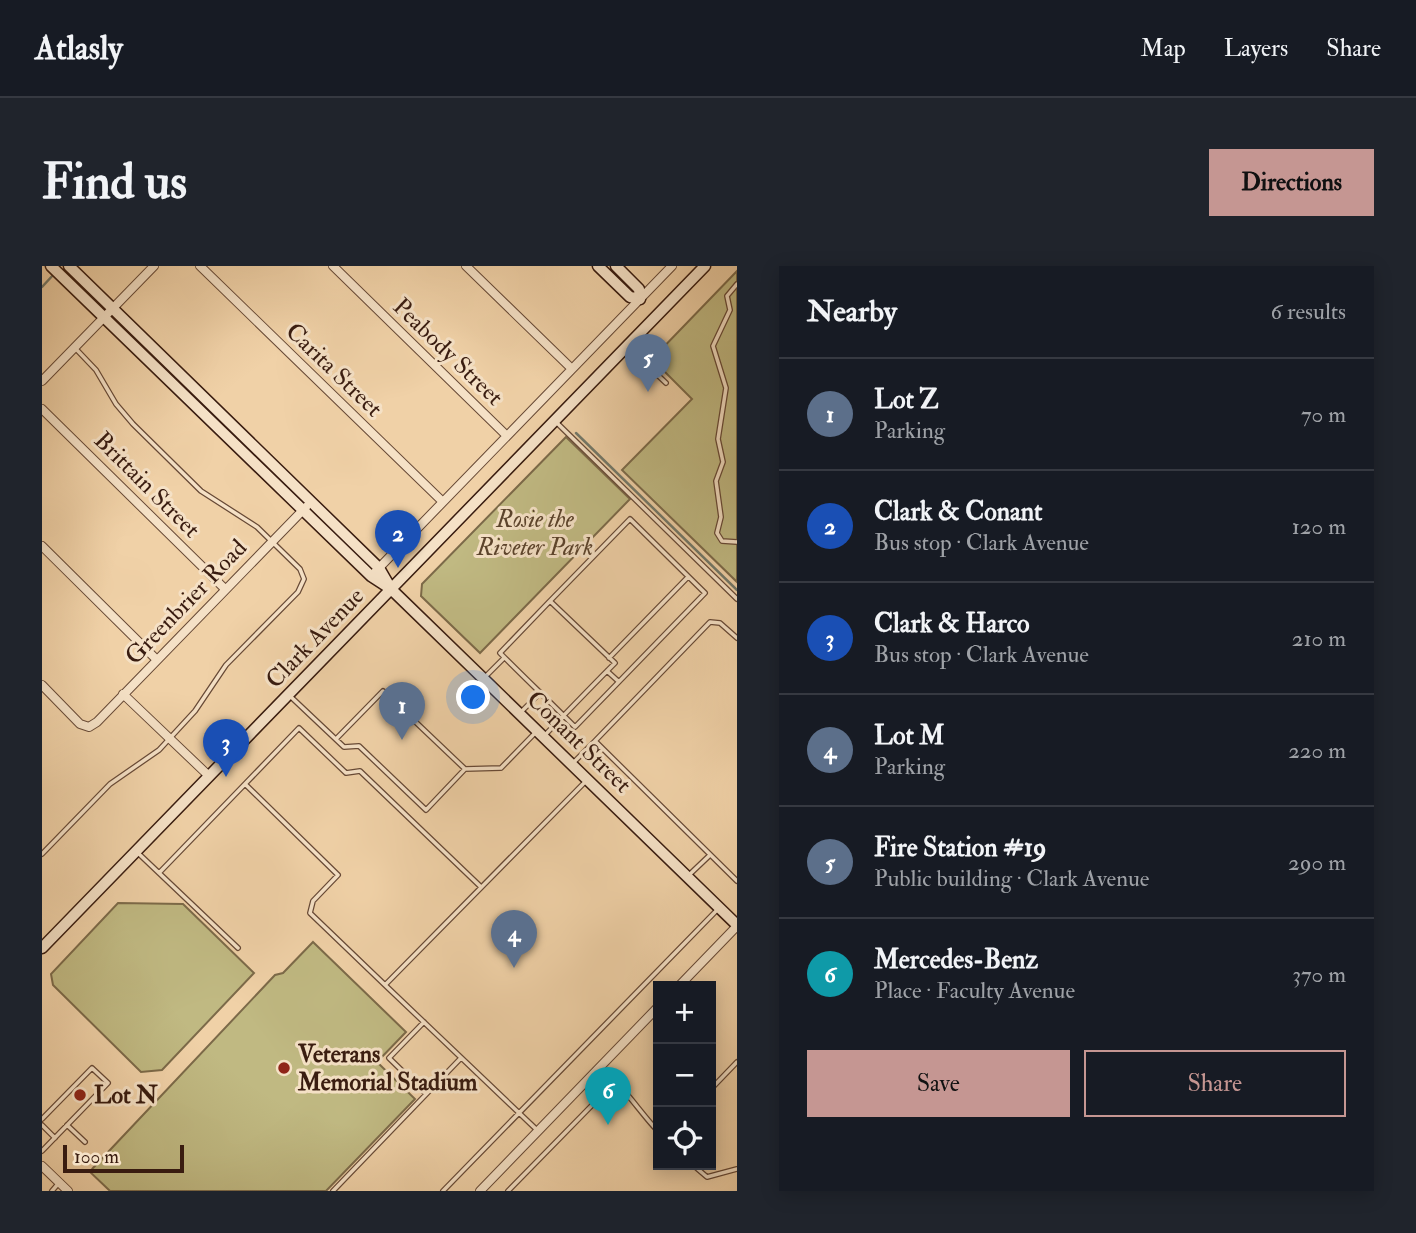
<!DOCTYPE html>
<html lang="en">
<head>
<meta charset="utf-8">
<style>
	:root { --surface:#171b24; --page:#20242c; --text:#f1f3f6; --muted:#9ea1a6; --line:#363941; --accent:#c59692 }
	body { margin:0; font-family:"IM FELL Double Pica",serif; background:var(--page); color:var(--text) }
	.controls { position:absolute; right:21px; bottom:21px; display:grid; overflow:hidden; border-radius:0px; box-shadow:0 4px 18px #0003 }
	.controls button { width:63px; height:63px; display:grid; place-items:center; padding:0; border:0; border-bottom:2px solid var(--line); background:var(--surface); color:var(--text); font:35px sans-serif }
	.scale { position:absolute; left:21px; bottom:18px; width:121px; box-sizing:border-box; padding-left:7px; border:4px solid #391c10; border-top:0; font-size:19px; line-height:24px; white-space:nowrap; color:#391c10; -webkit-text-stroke:5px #f5e1c6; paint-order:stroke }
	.you { position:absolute; left:432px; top:432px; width:24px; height:24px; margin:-18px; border:5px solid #fff; border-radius:50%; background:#1a73e8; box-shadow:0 0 0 10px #1a73e833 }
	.badge { display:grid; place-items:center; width:46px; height:46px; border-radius:50%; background:var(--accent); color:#fff; font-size:23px; font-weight:700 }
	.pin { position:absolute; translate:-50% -58px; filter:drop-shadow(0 2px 4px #0008) }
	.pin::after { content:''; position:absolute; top:37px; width:24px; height:21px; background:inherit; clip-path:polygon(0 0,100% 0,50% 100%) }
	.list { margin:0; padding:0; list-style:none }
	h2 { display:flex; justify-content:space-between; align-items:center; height:91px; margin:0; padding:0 28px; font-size:30px }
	h2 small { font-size:23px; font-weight:400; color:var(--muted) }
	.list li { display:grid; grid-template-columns:46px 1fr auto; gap:21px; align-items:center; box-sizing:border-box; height:112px; padding:0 28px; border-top:2px solid var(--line) }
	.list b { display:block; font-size:26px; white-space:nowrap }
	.list p { margin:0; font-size:23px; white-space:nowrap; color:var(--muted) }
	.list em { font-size:23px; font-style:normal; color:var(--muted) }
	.actions { display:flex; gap:14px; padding:21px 28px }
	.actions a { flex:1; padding:16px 0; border:2px solid var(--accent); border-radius:0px; text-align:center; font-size:24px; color:var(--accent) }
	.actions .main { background:var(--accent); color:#111 }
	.icon { flex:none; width:38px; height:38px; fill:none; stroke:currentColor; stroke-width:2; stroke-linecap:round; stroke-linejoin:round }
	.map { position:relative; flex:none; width:695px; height:925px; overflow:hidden; border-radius:0px }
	header { display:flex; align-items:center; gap:42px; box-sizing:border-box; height:98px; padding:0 35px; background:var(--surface); border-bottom:2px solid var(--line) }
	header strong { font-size:33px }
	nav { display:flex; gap:38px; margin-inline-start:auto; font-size:24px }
	.intro { display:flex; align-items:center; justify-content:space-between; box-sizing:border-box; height:168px; padding:0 42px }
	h1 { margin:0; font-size:49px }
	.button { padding:18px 32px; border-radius:0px; background:var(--accent); color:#111; font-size:24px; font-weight:700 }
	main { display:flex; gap:42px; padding:0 42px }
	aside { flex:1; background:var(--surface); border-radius:0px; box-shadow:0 4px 18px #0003 }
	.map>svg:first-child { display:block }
</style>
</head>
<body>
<header>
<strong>Atlasly</strong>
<nav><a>Map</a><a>Layers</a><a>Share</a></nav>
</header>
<div class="intro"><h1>Find us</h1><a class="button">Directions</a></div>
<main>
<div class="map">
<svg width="695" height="925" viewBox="0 0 695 925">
	<rect width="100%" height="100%" fill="#f0d1a7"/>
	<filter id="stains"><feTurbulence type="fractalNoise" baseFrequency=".00286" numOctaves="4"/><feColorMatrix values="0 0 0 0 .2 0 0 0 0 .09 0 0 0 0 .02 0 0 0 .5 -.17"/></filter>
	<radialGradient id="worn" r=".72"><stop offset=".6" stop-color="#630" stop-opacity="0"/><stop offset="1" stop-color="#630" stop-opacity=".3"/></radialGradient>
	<!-- green -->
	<path fill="#c0b982" stroke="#7c6a49" stroke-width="2" d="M695,5V316L580,204L650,133L610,93Z
		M524,171L588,233L438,387L379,330L380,318Z
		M76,637L141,638L212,707L120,804L99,806L11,719L9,708Z
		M271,676L364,766L335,796L373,833L284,925H68L48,906L51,902L233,709L241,707Z"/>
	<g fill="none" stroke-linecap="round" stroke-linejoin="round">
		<!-- stream -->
		<path stroke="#73796a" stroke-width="2.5" d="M0,21L12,8
			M534,167L695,324"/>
		<defs>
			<path id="lane" d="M695,18L685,30L688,44L671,80L684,122L676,173L681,196L674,215L679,251L675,267L680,275L695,276
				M587,82L624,117
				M514,156L695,333
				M695,372L678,357L668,356L553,475L695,615
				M567,392L646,311
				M565,405L576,415
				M443,411L462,392
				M248,430L302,481L317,480L384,544L423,503L459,502L494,466
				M479,446L498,427
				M503,469C526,445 549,421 573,397L508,335L458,387C483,412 508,436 533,461L663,327L588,253L508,335
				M294,473L341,425L423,503
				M532,496L553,475
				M203,518L257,462L304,507L318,505L439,621
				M96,587L196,682
				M0,588L68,518L117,484L153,445L184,399L256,326L262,313L258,303L215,261L159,225L91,158L74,138L54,104L34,83
				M117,607L203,518L296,609L271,635L268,647L343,719L544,515
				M647,609L668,589
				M343,719L495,864
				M382,756L347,792L384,828
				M558,802L580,824
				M669,823L695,796
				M0,853L50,802L66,817L0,885
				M0,859L13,872
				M25,859L43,876
				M651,899L665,911L695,903
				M10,925L16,918
				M291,925L419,792
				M401,925L676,643
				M466,925L564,825C570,824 577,823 582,825C585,827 609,859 616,865"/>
			<path id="street" d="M158,0L401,236
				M291,0L465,170
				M424,0L530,103
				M0,115L112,0
				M0,143L183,323
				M0,280L115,394
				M333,306L630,0
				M0,419L38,458L47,461L55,456L264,241
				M81,428L167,510
				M637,720L695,660
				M0,900L26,925
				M438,925L616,741"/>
			<path id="secondary" d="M9,0L329,310L349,323L695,659
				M27,0L337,302L348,321
				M556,0L588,31L598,33
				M574,0L597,23L598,33
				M0,682L663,0"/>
		</defs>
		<!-- lane casing -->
		<use href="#lane" stroke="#674936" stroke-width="6"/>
		<!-- street casing -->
		<use href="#street" stroke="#674936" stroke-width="10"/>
		<!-- secondary casing -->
		<use href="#secondary" stroke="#391c10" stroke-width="13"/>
		<!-- lane -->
		<use href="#lane" stroke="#f5e1c6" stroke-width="3.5"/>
		<!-- street -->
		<use href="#street" stroke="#f5e1c6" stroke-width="8"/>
		<!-- secondary -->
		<use href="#secondary" stroke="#f5e1c6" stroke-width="10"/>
	</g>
	<!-- markers -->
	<g fill="#8f2418" stroke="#f5e1c6" stroke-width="2.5">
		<circle cx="242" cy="802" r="7"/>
		<circle cx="38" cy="829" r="7"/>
	</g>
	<g text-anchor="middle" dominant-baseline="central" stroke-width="6" stroke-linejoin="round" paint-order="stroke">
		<!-- street labels -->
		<g font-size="24" fill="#391c10" stroke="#f5e1c6">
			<text transform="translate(406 86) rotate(44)">Peabody Street</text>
			<text transform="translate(292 104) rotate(44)">Carita Street</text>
			<text transform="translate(105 219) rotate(45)">Brittain Street</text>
			<text transform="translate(144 336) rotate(-46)">Greenbrier Road</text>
			<text transform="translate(273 372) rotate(-46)">Clark Avenue</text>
			<text transform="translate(537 476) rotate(44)">Conant Street</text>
		</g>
		<!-- park labels -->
		<g font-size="24" font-style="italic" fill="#5b432c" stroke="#f5e1c6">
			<text x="493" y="253">Rosie the<tspan x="493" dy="28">Riveter Park</tspan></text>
		</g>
		<!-- poi labels -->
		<g font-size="24" font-weight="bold" fill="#391c10" stroke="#f5e1c6" text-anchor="start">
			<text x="256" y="788">Veterans<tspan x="256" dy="28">Memorial Stadium</tspan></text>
			<text x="52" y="829">Lot N</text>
		</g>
	</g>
	<rect width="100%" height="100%" filter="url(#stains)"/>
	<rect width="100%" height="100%" fill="url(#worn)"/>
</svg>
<div class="controls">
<button>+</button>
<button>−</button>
<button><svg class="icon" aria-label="locate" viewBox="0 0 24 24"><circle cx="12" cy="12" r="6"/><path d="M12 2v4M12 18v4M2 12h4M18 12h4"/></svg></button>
</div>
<div class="scale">100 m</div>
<div class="you"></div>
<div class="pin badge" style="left:360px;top:474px;background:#5c6f8a">1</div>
<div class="pin badge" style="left:356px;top:302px;background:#1a4fb4">2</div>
<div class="pin badge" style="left:184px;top:511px;background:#1a4fb4">3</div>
<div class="pin badge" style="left:472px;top:702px;background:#5c6f8a">4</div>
<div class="pin badge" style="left:606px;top:126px;background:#5c6f8a">5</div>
<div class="pin badge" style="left:566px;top:859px;background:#0f9aa8">6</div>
</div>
<aside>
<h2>Nearby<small>6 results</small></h2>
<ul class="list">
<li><span class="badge" style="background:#5c6f8a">1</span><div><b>Lot Z</b><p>Parking</p></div><em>70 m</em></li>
<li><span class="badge" style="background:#1a4fb4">2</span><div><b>Clark &amp; Conant</b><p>Bus stop · Clark Avenue</p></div><em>120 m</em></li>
<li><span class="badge" style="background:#1a4fb4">3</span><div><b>Clark &amp; Harco</b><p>Bus stop · Clark Avenue</p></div><em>210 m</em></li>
<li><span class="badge" style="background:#5c6f8a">4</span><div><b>Lot M</b><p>Parking</p></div><em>220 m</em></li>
<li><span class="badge" style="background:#5c6f8a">5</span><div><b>Fire Station #19</b><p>Public building · Clark Avenue</p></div><em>290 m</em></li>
<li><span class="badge" style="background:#0f9aa8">6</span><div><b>Mercedes-Benz</b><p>Place · Faculty Avenue</p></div><em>370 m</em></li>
</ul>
<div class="actions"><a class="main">Save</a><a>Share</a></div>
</aside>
</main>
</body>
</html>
